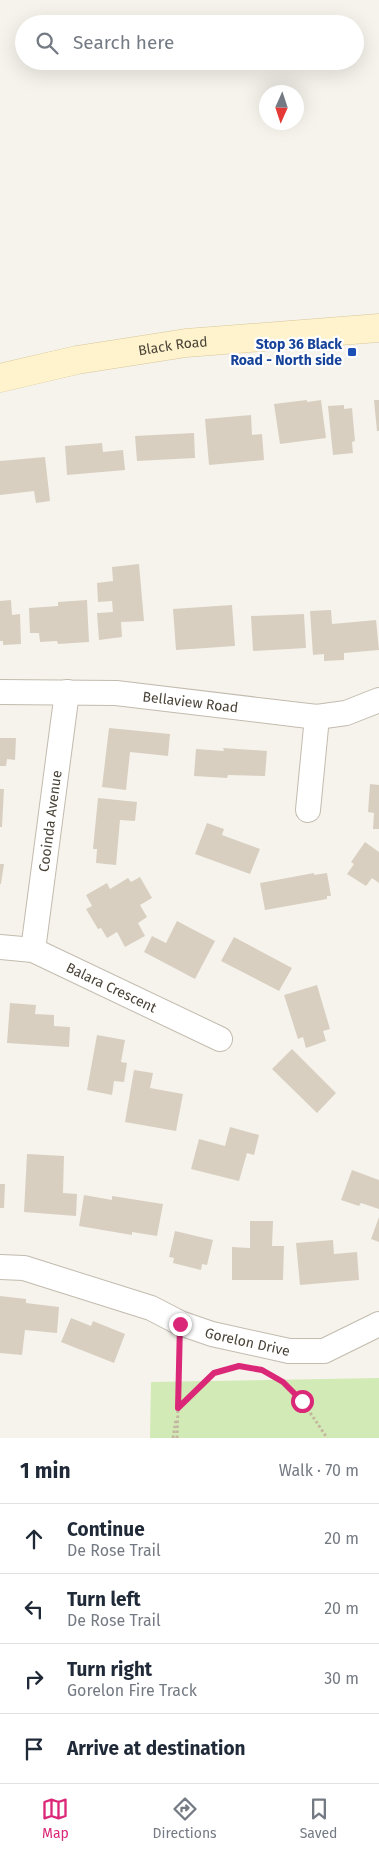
<!DOCTYPE html>
<html lang="en">
<head>
<meta charset="utf-8">
<style>
	:root { --surface:#fff; --page:#f6f6f7; --text:#1f2937; --muted:#747a83; --line:#e0e1e3; --accent:#db2777 }
	body { margin:0; font-family:"Fira Sans",sans-serif; background:var(--page); color:var(--text) }
	.compass { position:absolute; left:259px; top:85px; width:45px; height:45px; border-radius:50%; background:var(--surface); box-shadow:0 5px 20px #0002; rotate:183deg }
	.stop { position:absolute; width:15px; height:15px; margin:-11px; border:4px solid #db2777; border-radius:50%; background:#fff }
	.stop.end { background:#db2777; border-color:#fff; box-shadow:0 1px 5px #0008 }
	.list { margin:0; padding:0; list-style:none }
	h2 { display:flex; justify-content:space-between; align-items:center; height:65px; margin:0; padding:0 20px; font-size:21px }
	h2 small { font-size:16px; font-weight:400; color:var(--muted) }
	.list li { display:grid; grid-template-columns:32px 1fr auto; gap:15px; align-items:center; box-sizing:border-box; height:70px; padding:0 20px; border-top:1px solid var(--line) }
	.list b { display:block; font-size:19px; white-space:nowrap }
	.list p { margin:0; font-size:16px; white-space:nowrap; color:var(--muted) }
	.list em { font-size:16px; font-style:normal; color:var(--muted) }
	.icon { flex:none; width:28px; height:28px; fill:none; stroke:currentColor; stroke-width:2; stroke-linecap:round; stroke-linejoin:round }
	.map { position:relative; flex:none; width:379px; height:1438px; overflow:hidden }
	.search { position:absolute; background:var(--surface); box-shadow:0 5px 20px #0002; left:15px; right:15px; top:15px; height:55px; display:flex; align-items:center; gap:12px; box-sizing:border-box; padding:0 18px; border-radius:28px; color:var(--muted); font-size:19px }
	.sheet { height:345px; background:var(--surface) }
	nav { display:flex; justify-content:space-around; align-items:center; box-sizing:border-box; height:70px; border-top:1px solid var(--line); background:var(--surface); font-size:14px; color:var(--muted) }
	nav a { display:grid; justify-items:center; gap:2px }
	nav .on { color:var(--accent) }
	.map>svg:first-child { display:block }
</style>
</head>
<body>
<div class="map">
<svg width="379" height="1438" viewBox="0 0 379 1438">
	<rect width="100%" height="100%" fill="#f6f3ec"/>
	<!-- green -->
	<path fill="#d2eab5" d="M379,1378V1438H150L151,1382Z"/>
	<!-- building -->
	<path fill="#d8cfc1" d="M307,400V402L321,400L326,438L280,444L274,404Z
		M374,400H379V431H377Z
		M344,405V409L352,408L355,441L352,442L353,453L333,455L328,406Z
		M251,415L252,435L262,434L264,460L209,465L205,419Z
		M194,433L195,458L137,461L135,436Z
		M102,443L103,452L123,450L125,470L67,475L65,446Z
		M45,457L50,501L36,503L34,491L0,495V461Z
		M139,564L144,621L121,622L122,637L99,640L97,613L113,612L112,601L98,602L97,583L113,581L112,567Z
		M11,600L12,615L20,614L21,644L3,645V641H0V601Z
		M87,600L89,642L58,644L57,641L40,642L39,633H30L29,608L58,606V602Z
		M232,605L235,646L176,650L173,609Z
		M331,610L332,624L376,620L379,650L344,653V660L324,661V654L313,655L310,611Z
		M304,614L306,648L253,651L251,616Z
		M109,728L170,734L168,756L130,752L126,790L102,787Z
		M0,738H16L15,760L7,759L6,766H0Z
		M223,748L267,751L265,776L228,775L227,778L194,776L196,749L224,751Z
		M370,784L379,785V829H373L374,813L368,812Z
		M0,789H4L2,827H0Z
		M98,798L137,802L135,821L120,820L116,865L96,863L97,849H93Z
		M207,823L224,829L222,835L260,849L250,874L195,854Z
		M365,842L379,852V883L372,878L366,886L347,874L354,864L351,862Z
		M0,864H4L1,884H0Z
		M314,873V875L327,873L331,896H327V899L265,910L260,883Z
		M140,877L152,898L140,905L147,917L138,923L145,936L125,947L117,932L107,938L101,928L98,929L86,909L92,906L86,895L107,883L110,889L128,878L131,882Z
		M177,921L215,941L195,979L144,952L152,936L166,943Z
		M234,937L292,968L279,991L221,961Z
		M317,985L330,1029L323,1031L326,1041L306,1048L303,1037L298,1039L284,995Z
		M10,1003L36,1005L35,1014L54,1015V1026L70,1027L69,1047L7,1043Z
		M97,1035L125,1040L121,1062L127,1063L124,1082L114,1081L112,1095L87,1090Z
		M292,1049L336,1093L317,1113L272,1069Z
		M134,1070L153,1073L150,1088L183,1094L176,1131L125,1122Z
		M230,1127L259,1135L254,1155L247,1153L239,1181L191,1169L199,1139L225,1146Z
		M27,1154L64,1156L63,1193L77,1194L76,1216L24,1212Z
		M352,1170L379,1180V1209L361,1203L359,1206L341,1200Z
		M0,1184H5L4,1208H0Z
		M84,1195L112,1200V1196L163,1204L157,1236L132,1232V1235L79,1226Z
		M379,1217V1242L371,1239Z
		M250,1221H273L272,1246H284L283,1280H232V1247L250,1248Z
		M175,1231L213,1240L207,1265L202,1264L201,1270L173,1263L174,1258L169,1257Z
		M333,1240L334,1254L357,1252L359,1280L300,1285L296,1243Z
		M0,1296L26,1299V1303L59,1307L57,1333L25,1330L22,1355L0,1353Z
		M71,1318L91,1326L93,1321L125,1334L114,1363L61,1342Z"/>
	<g fill="none" stroke-linecap="round" stroke-linejoin="round">
		<defs>
			<g id="minor">
				<path id="s1" d="M0,692L116,693L317,717L346,713L379,700"/>
				<path d="M308,810L317,717"/>
				<path id="s2" d="M0,947L33,950L220,1039"/>
				<path id="s3" d="M33,950L67,692"/>
				<path id="s4" d="M0,1267L24,1268L151,1308L180,1323L212,1334L289,1351H324L379,1324"/>
			</g>
			<g id="secondary">
				<path id="s5" d="M0,378L77,360L186,343L379,328"/>
			</g>
		</defs>
		<!-- minor casing -->
		<use href="#minor" stroke="#c2bbae" stroke-width="26"/>
		<!-- secondary casing -->
		<use href="#secondary" stroke="#d6c79b" stroke-width="29"/>
		<!-- path -->
		<path stroke="#c4b79f" stroke-width="3" stroke-dasharray="2.5 2.5" stroke-linecap="butt" d="M178,1408L180,1344
			M173,1438L176,1419
			M177,1438L178,1408C187,1399 205,1378 214,1373C218,1371 224,1370 229,1369C275,1355 306,1406 327,1438"/>
		<!-- minor -->
		<use href="#minor" stroke="#fff" stroke-width="24"/>
		<!-- secondary -->
		<use href="#secondary" stroke="#fff3cd" stroke-width="28"/>
	</g>
	<g fill="none" stroke-linecap="round" stroke-linejoin="round">
		<!-- route -->
		<path stroke="#db2777" stroke-width="6" d="M180,1324L178,1408L214,1373L239,1366L262,1370L283,1382L302,1401"/>
	</g>
	<!-- markers -->
	<rect fill="#1a4fb4" stroke="#fff" stroke-width="2" x="347" y="347" width="10" height="10" rx="2.5"/>
	<g text-anchor="middle" dominant-baseline="central" stroke-width="4.5" stroke-linejoin="round" paint-order="stroke">
		<!-- transit labels -->
		<g font-size="14" font-weight="bold" fill="#164399" stroke="#fff" text-anchor="end">
			<text x="342" y="344">Stop 36 Black<tspan x="342" dy="16">Road - North side</tspan></text>
		</g>
		<!-- street labels -->
		<g font-size="14" fill="#4b4439" stroke="#fff">
			<text stroke="none"><textPath href="#s5" startOffset="176">Black Road</textPath></text>
			<text stroke="none"><textPath href="#s1" startOffset="191">Bellaview Road</textPath></text>
			<text stroke="none"><textPath href="#s3" startOffset="130">Cooinda Avenue</textPath></text>
			<text stroke="none"><textPath href="#s2" startOffset="120">Balara Crescent</textPath></text>
			<text stroke="none"><textPath href="#s4" startOffset="260">Gorelon Drive</textPath></text>
		</g>
	</g>
</svg>
<svg class="compass" viewBox="-18 -18 36 36"><path d="M0-13l5 13h-10z" fill="#e53935"/><path d="M0 13l5-13h-10z" fill="#747a83"/></svg>
<div class="stop" style="left:302px;top:1401px"></div>
<div class="stop end" style="left:180px;top:1324px"></div>
<div class="search"><svg class="icon" aria-label="search" viewBox="0 0 24 24"><circle cx="10" cy="10" r="6"/><path d="M15 15l6 6"/></svg>Search here</div>
</div>
<section class="sheet">
<h2>1 min<small>Walk · 70 m</small></h2>
<ul class="list">
<li><svg class="icon" aria-label="ahead" viewBox="0 0 24 24"><path d="M12 20V5M6 11l6-6 6 6"/></svg><div><b>Continue</b><p>De Rose Trail</p></div><em>20 m</em></li>
<li><svg class="icon" aria-label="left" viewBox="0 0 24 24"><path d="M17 20v-9H6M10 6l-5 5 5 5"/></svg><div><b>Turn left</b><p>De Rose Trail</p></div><em>20 m</em></li>
<li><svg class="icon" aria-label="right" viewBox="0 0 24 24"><path d="M7 20v-9h11M14 6l5 5-5 5"/></svg><div><b>Turn right</b><p>Gorelon Fire Track</p></div><em>30 m</em></li>
<li><svg class="icon" aria-label="arrive" viewBox="0 0 24 24"><path d="M6 21V4h12l-3 4 3 4H6"/></svg><div><b>Arrive at destination</b></div></li>
</ul>
</section>
<nav>
<a class="on"><svg class="icon" aria-label="map" viewBox="0 0 24 24"><path d="M3 6l6-2 6 2 6-2v14l-6 2-6-2-6 2zM9 4v14M15 6v14"/></svg>Map</a>
<a><svg class="icon" aria-label="directions" viewBox="0 0 24 24"><path d="M12 3l9 9-9 9-9-9zM9 14v-3h6M13 9l2 2-2 2"/></svg>Directions</a>
<a><svg class="icon" aria-label="saved" viewBox="0 0 24 24"><path d="M7 4h10v16l-5-4-5 4z"/></svg>Saved</a>
</nav>
</body>
</html>
